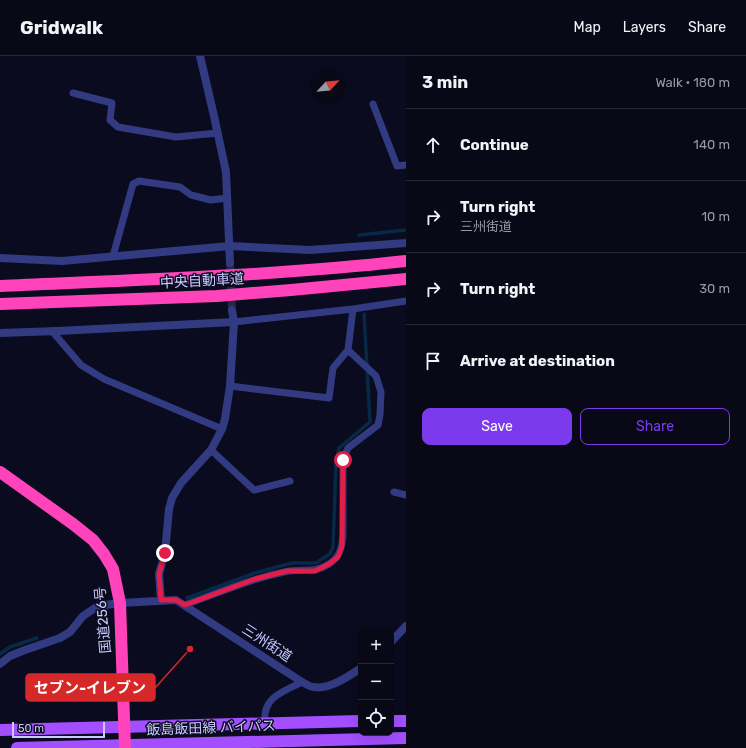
<!DOCTYPE html>
<html lang="en">
<head>
<meta charset="utf-8">
<style>
	:root { --surface:#080817; --page:#111120; --text:#f1f3f6; --muted:#989aa1; --line:#292936; --accent:#7c3aed }
	body { margin:0; font-family:Rubik,"Noto Sans JP",sans-serif; background:var(--page); color:var(--text) }
	.controls { position:absolute; right:12px; bottom:12px; display:grid; overflow:hidden; border-radius:8px; box-shadow:0 4px 16px #0002 }
	.controls button { width:36px; height:36px; display:grid; place-items:center; padding:0; border:0; border-bottom:1px solid var(--line); background:var(--surface); color:var(--text); font:20px sans-serif }
	.compass { position:absolute; left:310px; top:12px; width:36px; height:36px; border-radius:50%; background:var(--surface); box-shadow:0 4px 16px #0002; rotate:64deg }
	.scale { position:absolute; left:12px; bottom:10px; width:93px; box-sizing:border-box; padding-left:4px; border:2px solid #c8caff; border-top:0; font-size:11px; line-height:14px; white-space:nowrap; color:#c8caff; -webkit-text-stroke:3px #0b0b1f; paint-order:stroke }
	.stop { position:absolute; width:12px; height:12px; margin:-9px; border:3px solid #e11d48; border-radius:50%; background:#fff }
	.stop.end { background:#e11d48; border-color:#fff; box-shadow:0 1px 4px #0008 }
	.list { margin:0; padding:0; list-style:none }
	h2 { display:flex; justify-content:space-between; align-items:center; height:52px; margin:0; padding:0 16px; font-size:17px }
	h2 small { font-size:13px; font-weight:400; color:var(--muted) }
	.list li { display:grid; grid-template-columns:26px 1fr auto; gap:12px; align-items:center; box-sizing:border-box; height:72px; padding:0 16px; border-top:1px solid var(--line) }
	.list b { display:block; font-size:15px; white-space:nowrap }
	.list p { margin:0; font-size:13px; white-space:nowrap; color:var(--muted) }
	.list em { font-size:13px; font-style:normal; color:var(--muted) }
	.actions { display:flex; gap:8px; padding:12px 16px }
	.actions a { flex:1; padding:9px 0; border:1px solid var(--accent); border-radius:8px; text-align:center; font-size:14px; color:var(--accent) }
	.actions .main { background:var(--accent); color:#fff }
	.icon { flex:none; width:22px; height:22px; fill:none; stroke:currentColor; stroke-width:2; stroke-linecap:round; stroke-linejoin:round }
	.map { position:relative; flex:none; width:406px; height:692px; overflow:hidden }
	header { display:flex; align-items:center; gap:24px; box-sizing:border-box; height:56px; padding:0 20px; background:var(--surface); border-bottom:1px solid var(--line) }
	header strong { font-size:19px }
	nav { display:flex; gap:22px; margin-inline-start:auto; font-size:14px }
	main { display:flex }
	aside { flex:1; background:var(--surface) }
	.map>svg:first-child { display:block }
</style>
</head>
<body>
<header>
<strong>Gridwalk</strong>
<nav><a>Map</a><a>Layers</a><a>Share</a></nav>
</header>
<main>
<div class="map">
<svg width="406" height="692" viewBox="0 0 406 692">
	<rect width="100%" height="100%" fill="#0b0b1f"/>
	<g fill="none" stroke-linecap="round" stroke-linejoin="round">
		<!-- stream -->
		<path stroke="#082945" stroke-width="3.5" d="M359,179L406,174
			M187,542L255,517L292,507H316L330,498L333,491L336,407L339,392L370,366L364,258
			M0,598L10,591L37,582"/>
		<!-- street-tunnel -->
		<path stroke="#272841" stroke-width="8" stroke-dasharray="8 4" stroke-linecap="butt" d="M230,207L232,254"/>
		<!-- lane -->
		<path stroke="#323b82" stroke-width="7" d="M73,37L112,47L110,64L118,71L176,81L218,77
			M373,48L397,110L406,109
			M113,200L133,128L139,125L180,131L191,139L211,144L227,142
			M234,266L353,253L406,245
			M52,275L81,309L104,323L222,373
			M230,330L329,342L333,312L348,294
			M211,394L254,434L290,425
			M394,436L406,439
			M185,549C218,537 250,523 284,516C301,512 314,518 329,508C340,501 342,491 343,479V404L348,392L378,369L380,359L381,336L376,320L348,294L353,253
			M265,667C262,641 283,636 302,626"/>
		<!-- street -->
		<path stroke="#323b82" stroke-width="8" d="M200,0L214,60L226,116L230,207
			M0,202L62,205L230,190L310,194L406,187
			M0,277L58,275L234,266
			M161,544L159,518L165,497L169,453L172,442L181,427L211,394L222,373L225,363L230,330L234,266L232,254
			M391,586L406,570
			M0,608L10,600L25,594L60,582L70,576L83,560L98,550L120,547L176,544L302,626C306,628 310,631 314,631C329,634 349,620 361,612"/>
		<!-- primary -->
		<path stroke="#a34fff" stroke-width="12" d="M391,665H406
			M0,674L361,665
			M17,692L406,682"/>
		<!-- highway -->
		<path stroke="#ff43ba" stroke-width="12" d="M0,230C135,224 271,220 406,205
			M0,248L217,240L291,234L406,223
			M0,416L73,468L93,484L104,498L113,513L120,547L125,692"/>
	</g>
	<g fill="none" stroke-linecap="round" stroke-linejoin="round">
		<!-- route -->
		<path stroke="#e11d48" stroke-width="5" d="M165,497L159,518L161,544H176L185,549L255,523L287,515H315L329,508L338,501L342,490L343,404"/>
	</g>
	<g text-anchor="middle" dominant-baseline="central" stroke-width="3" stroke-linejoin="round" paint-order="stroke">
		<!-- street labels -->
		<g font-size="14" fill="#c8caff" stroke="#0b0b1f">
			<text transform="translate(202 225) rotate(-3)">中央自動車道</text>
			<text transform="translate(103 564) rotate(-95)">国道256号</text>
			<text transform="translate(267 587) rotate(33)">三州街道</text>
			<text transform="translate(211 672) rotate(-2)">飯島飯田線 バイパス</text>
		</g>
	</g>
	<!-- callouts -->
	<path fill="none" stroke="#d62828" stroke-width="1.5" d="M190 593L155 632"/>
	<circle fill="#d62828" stroke="#0b0b1f" stroke-width="1.5" cx="190" cy="593" r="4"/>
	<rect fill="#d62828" stroke="#d62828" stroke-width="1.5" x="26" y="618" width="129" height="27" rx="4"/>
	<g font-size="15" text-anchor="middle" font-weight="bold" fill="#fff">
		<text x="90" y="637">セブン-イレブン</text>
	</g>
</svg>
<div class="controls">
<button>+</button>
<button>−</button>
<button><svg class="icon" aria-label="locate" viewBox="0 0 24 24"><circle cx="12" cy="12" r="6"/><path d="M12 2v4M12 18v4M2 12h4M18 12h4"/></svg></button>
</div>
<svg class="compass" viewBox="-18 -18 36 36"><path d="M0-13l5 13h-10z" fill="#e53935"/><path d="M0 13l5-13h-10z" fill="#989aa1"/></svg>
<div class="scale">50 m</div>
<div class="stop" style="left:343px;top:404px"></div>
<div class="stop end" style="left:165px;top:497px"></div>
</div>
<aside>
<h2>3 min<small>Walk · 180 m</small></h2>
<ul class="list">
<li><svg class="icon" aria-label="ahead" viewBox="0 0 24 24"><path d="M12 20V5M6 11l6-6 6 6"/></svg><div><b>Continue</b></div><em>140 m</em></li>
<li><svg class="icon" aria-label="right" viewBox="0 0 24 24"><path d="M7 20v-9h11M14 6l5 5-5 5"/></svg><div><b>Turn right</b><p>三州街道</p></div><em>10 m</em></li>
<li><svg class="icon" aria-label="right" viewBox="0 0 24 24"><path d="M7 20v-9h11M14 6l5 5-5 5"/></svg><div><b>Turn right</b></div><em>30 m</em></li>
<li><svg class="icon" aria-label="arrive" viewBox="0 0 24 24"><path d="M6 21V4h12l-3 4 3 4H6"/></svg><div><b>Arrive at destination</b></div></li>
</ul>
<div class="actions"><a class="main">Save</a><a>Share</a></div>
</aside>
</main>
</body>
</html>
